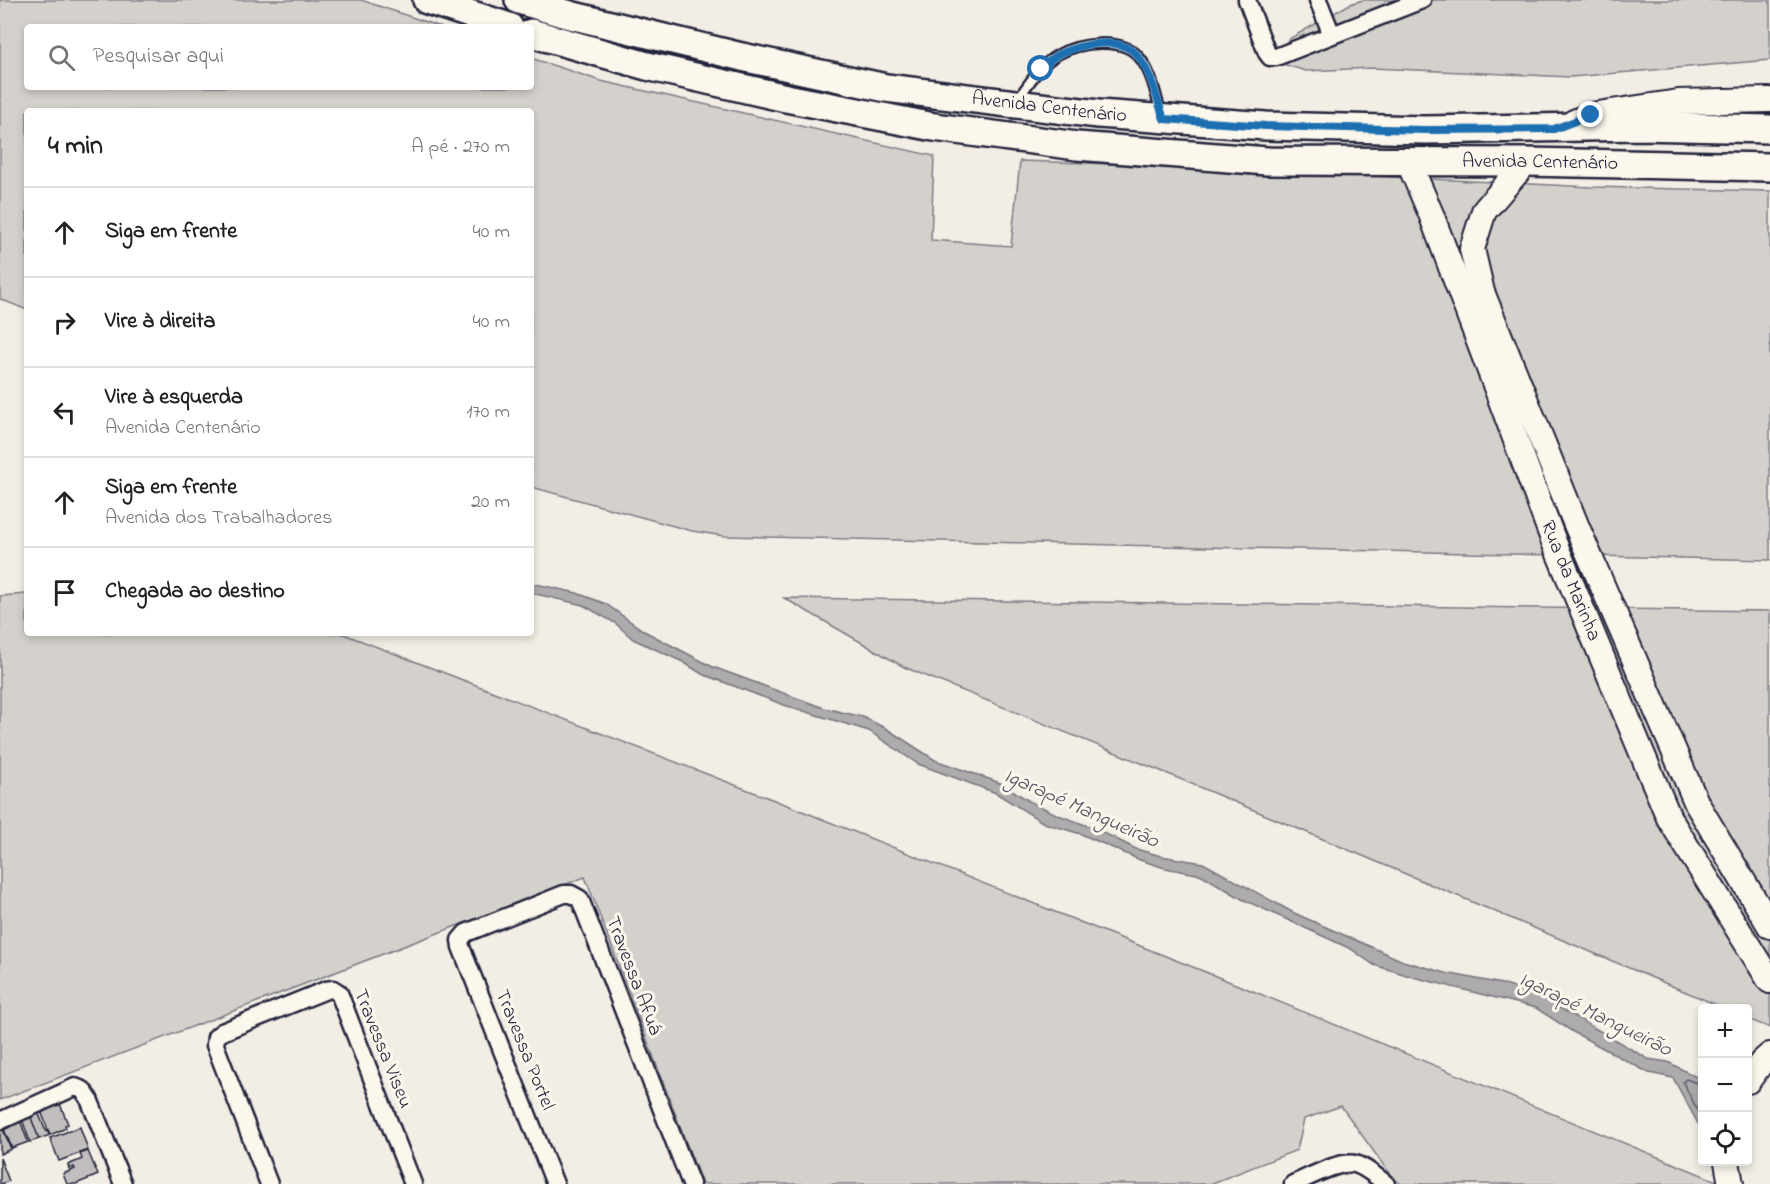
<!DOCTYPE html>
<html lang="pt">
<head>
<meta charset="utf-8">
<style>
	:root { --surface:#fff; --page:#f2f2f2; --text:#202124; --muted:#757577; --line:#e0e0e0 }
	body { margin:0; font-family:"Indie Flower",sans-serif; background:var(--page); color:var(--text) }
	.controls { position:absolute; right:18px; bottom:18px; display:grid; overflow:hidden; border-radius:6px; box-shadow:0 3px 9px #0003 }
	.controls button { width:54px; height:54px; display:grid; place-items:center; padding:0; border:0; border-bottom:2px solid var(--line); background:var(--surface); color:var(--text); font:30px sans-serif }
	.stop { position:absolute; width:18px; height:18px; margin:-14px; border:4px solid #1f6fb2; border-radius:50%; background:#fff }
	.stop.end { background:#1f6fb2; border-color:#fff; box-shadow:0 2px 6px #0008 }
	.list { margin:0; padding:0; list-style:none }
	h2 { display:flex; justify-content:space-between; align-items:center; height:78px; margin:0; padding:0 24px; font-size:26px }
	h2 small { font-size:20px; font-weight:400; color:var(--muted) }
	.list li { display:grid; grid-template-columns:39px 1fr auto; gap:18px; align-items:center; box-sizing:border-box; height:90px; padding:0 24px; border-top:2px solid var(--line) }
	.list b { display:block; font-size:22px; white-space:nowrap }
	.list p { margin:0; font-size:20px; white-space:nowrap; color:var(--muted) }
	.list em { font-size:20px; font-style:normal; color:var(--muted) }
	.icon { flex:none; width:33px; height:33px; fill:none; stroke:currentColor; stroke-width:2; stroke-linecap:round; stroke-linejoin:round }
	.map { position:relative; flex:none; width:1770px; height:1184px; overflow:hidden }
	.search { position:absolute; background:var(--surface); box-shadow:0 3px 9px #0003; left:24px; top:24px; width:510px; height:66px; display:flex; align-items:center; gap:15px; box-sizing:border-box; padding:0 21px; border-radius:6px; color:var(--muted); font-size:22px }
	.panel { position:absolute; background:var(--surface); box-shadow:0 3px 9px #0003; left:24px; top:108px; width:510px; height:528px; border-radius:6px }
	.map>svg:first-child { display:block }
</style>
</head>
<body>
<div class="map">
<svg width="1770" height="1184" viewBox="0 0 1770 1184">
	<rect width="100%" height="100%" fill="#f2eee5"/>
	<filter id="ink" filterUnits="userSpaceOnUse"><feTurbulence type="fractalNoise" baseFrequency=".0167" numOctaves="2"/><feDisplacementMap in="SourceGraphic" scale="12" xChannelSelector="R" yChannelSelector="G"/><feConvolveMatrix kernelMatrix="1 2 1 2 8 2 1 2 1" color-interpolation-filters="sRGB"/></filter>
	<g filter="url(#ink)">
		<!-- green -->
		<path fill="#d4d1cc" stroke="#7b7a84" stroke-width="1.5" d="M0,0H361L441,27H27V87H531V58L601,81L934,156L931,240L1011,246L1020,161L1149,165L1591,187L1770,191V560L724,536L692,531L531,487V111H27V310L0,299Z
			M1363,0H1770V60L1571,77L1372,68L1306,71L1269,60L1289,39L1350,4Z
			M27,594V633H341L787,805L1243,987L1724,1184H1401L1392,1177L1341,1106L1304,1119L1297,1150L1210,1184H702L585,877L0,1100V596Z
			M784,598L1770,611V1028L1748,1019V1008H1724L1161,771L904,667Z"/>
		<!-- water -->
		<path fill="#aeabad" stroke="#76747f" stroke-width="1.5" d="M531,583L577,593L606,604L644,631L713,667L824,708L863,717L887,729L935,760L1003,784L1029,801L1056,814L1096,829L1136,849L1161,856L1203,863L1294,913L1403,961L1446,973L1502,984L1541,997L1648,1059L1668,1062L1702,1080V1131L1673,1078L1649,1073L1573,1032L1536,1008L1413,977L1374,965L1351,949L1242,899L1202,875L1165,868L1140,860L1081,834L1044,823L996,793L918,764L869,731L784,705L702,674L683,662L633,639L615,623L583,605L531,593Z"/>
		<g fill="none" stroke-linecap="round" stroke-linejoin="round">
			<!-- shore -->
			<path stroke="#5a5969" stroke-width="1.5" d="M1702,1085L1686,1079L1683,1082L1702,1119"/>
		</g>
		<!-- building -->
		<path fill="#c2bebe" stroke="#22223b" stroke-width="1.5" d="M60,1104L68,1124L65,1125L66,1128L50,1135L41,1111Z
			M38,1112L45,1129L50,1135L39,1139L30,1115Z
			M30,1115L39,1139L30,1142L22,1119Z
			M20,1120L28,1142L12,1148L3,1127Z
			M0,1127H2L11,1149L0,1154Z
			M80,1127L88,1150L59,1161L50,1138Z
			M88,1151L98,1175L76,1184H67L63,1174L75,1169L74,1167L69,1169L68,1165L82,1159L80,1154Z
			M0,1158L9,1181L1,1184H0Z"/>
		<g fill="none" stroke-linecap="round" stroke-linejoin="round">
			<defs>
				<path id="service" d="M1017,100C1028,85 1040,65 1057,55C1078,43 1122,36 1139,57C1152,72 1156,96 1161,113"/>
				<path id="minor" d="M1247,0L1267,53L1270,57H1276L1422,0
					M1318,0L1332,35
					M0,1121L75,1087L83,1090L89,1099L123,1184
					M269,1184L215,1045L216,1037L222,1032L326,990L333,989L339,993L413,1184
					M555,1184L461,947L460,940L466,933L564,894H571L580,899L691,1184
					M1293,1184C1308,1178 1339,1160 1355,1164C1366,1167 1377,1177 1386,1184"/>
				<g id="secondary">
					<path d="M1574,122L1591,115L1678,102L1770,100"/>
					<path d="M1526,162L1484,211L1472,249L1482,292L1577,527L1697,804L1770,926"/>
					<path id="s1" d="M1409,163L1431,214L1554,542L1669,818L1770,981"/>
					<path d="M1748,1081L1762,1062L1770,1055"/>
					<path d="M1727,1162L1731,1184"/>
				</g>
				<g id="primary">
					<path d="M427,0L509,27"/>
					<path id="s2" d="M519,0L570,15L742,57L886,88L1098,114L1266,126L1425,130L1639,126L1770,129"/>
					<path id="s3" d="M531,33L647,66L786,98L934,127L1077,146L1267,161L1526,162L1770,167"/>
				</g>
			</defs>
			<!-- service casing -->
			<use href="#service" stroke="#22223b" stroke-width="13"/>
			<!-- minor casing -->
			<use href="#minor" stroke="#22223b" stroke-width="21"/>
			<!-- secondary casing -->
			<use href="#secondary" stroke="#22223b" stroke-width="28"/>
			<!-- primary casing -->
			<use href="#primary" stroke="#22223b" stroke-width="32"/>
			<!-- service -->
			<use href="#service" stroke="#fbf7ec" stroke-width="8"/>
			<!-- minor -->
			<use href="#minor" stroke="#fbf7ec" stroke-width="16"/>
			<!-- secondary -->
			<use href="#secondary" stroke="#fbf7ec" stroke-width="24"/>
			<!-- primary -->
			<use href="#primary" stroke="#fbf7ec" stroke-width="27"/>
		</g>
	</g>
	<g fill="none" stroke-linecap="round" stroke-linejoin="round" filter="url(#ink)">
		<!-- route -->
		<path stroke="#1f6fb2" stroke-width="8" d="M1041,69C1047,64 1052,57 1059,54C1082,44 1124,34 1140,59C1152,76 1157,99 1164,119L1266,126L1425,130L1554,129L1591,115"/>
	</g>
	<g text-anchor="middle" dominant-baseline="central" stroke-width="6" stroke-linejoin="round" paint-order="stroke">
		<!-- street labels -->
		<g font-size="20" fill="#22223b" stroke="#fbf7ec">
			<text stroke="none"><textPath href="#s2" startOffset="542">Avenida Centenário</textPath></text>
			<text stroke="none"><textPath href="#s3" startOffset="1022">Avenida Centenário</textPath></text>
			<text stroke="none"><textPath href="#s1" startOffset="448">Rua da Marinha</textPath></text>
			<text transform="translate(633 976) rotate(69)">Travessa Afuá</text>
			<text transform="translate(382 1049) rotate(68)">Travessa Viseu</text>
			<text transform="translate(524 1050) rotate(68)">Travessa Portel</text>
		</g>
		<!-- water labels -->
		<g font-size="21" font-style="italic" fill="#535263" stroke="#fbf7ec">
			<text transform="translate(1081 809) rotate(24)">Igarapé Mangueirão</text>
			<text transform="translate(1595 1015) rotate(26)">Igarapé Mangueirão</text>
		</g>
	</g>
</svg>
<div class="controls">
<button>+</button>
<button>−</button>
<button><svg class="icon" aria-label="locate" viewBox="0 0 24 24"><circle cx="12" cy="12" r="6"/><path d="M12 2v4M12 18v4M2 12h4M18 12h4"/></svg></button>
</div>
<div class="stop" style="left:1041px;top:69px"></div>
<div class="stop end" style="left:1591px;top:115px"></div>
<div class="search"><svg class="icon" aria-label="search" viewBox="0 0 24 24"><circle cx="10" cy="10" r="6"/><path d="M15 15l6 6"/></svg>Pesquisar aqui</div>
<section class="panel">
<h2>4 min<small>A pé · 270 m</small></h2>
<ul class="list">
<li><svg class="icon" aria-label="ahead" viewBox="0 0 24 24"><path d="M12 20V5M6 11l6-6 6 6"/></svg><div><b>Siga em frente</b></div><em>40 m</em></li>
<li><svg class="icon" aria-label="right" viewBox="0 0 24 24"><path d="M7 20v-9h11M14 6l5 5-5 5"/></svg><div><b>Vire à direita</b></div><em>40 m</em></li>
<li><svg class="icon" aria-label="left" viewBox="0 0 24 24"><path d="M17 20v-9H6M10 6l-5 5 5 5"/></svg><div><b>Vire à esquerda</b><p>Avenida Centenário</p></div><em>170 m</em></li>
<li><svg class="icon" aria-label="ahead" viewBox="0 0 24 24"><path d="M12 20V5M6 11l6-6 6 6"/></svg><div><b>Siga em frente</b><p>Avenida dos Trabalhadores</p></div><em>20 m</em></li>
<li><svg class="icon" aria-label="arrive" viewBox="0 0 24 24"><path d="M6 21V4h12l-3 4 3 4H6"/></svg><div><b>Chegada ao destino</b></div></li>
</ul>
</section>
</div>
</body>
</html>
